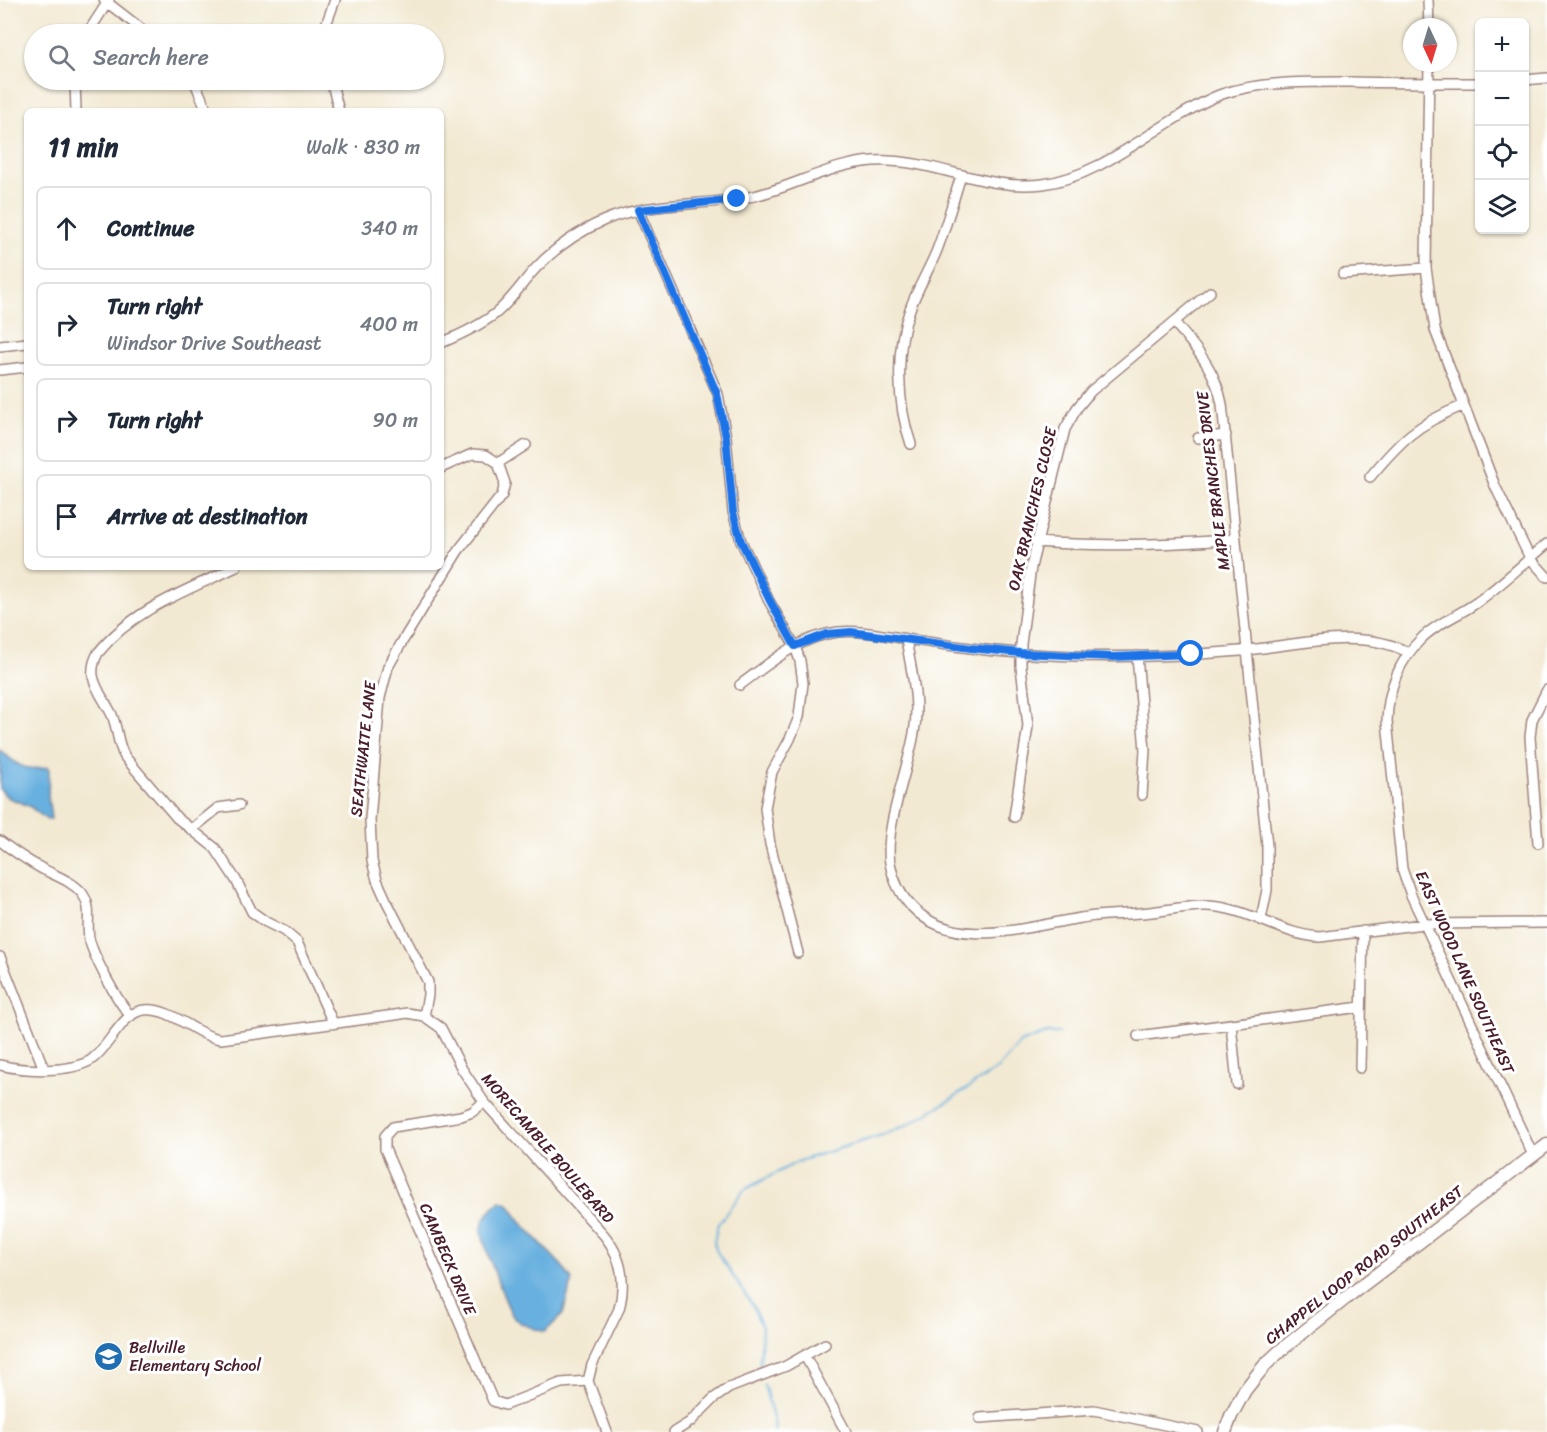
<!DOCTYPE html>
<html lang="en">
<head>
<meta charset="utf-8">
<style>
	:root { --surface:#fff; --page:#f6f6f7; --text:#1f2937; --muted:#747a83; --line:#e0e1e3 }
	body { margin:0; font-family:Sriracha,sans-serif; background:var(--page); color:var(--text) }
	.controls { position:absolute; right:18px; top:18px; display:grid; overflow:hidden; border-radius:9px; box-shadow:0 2px 4px #0004 }
	.controls button { width:54px; height:54px; display:grid; place-items:center; padding:0; border:0; border-bottom:2px solid var(--line); background:var(--surface); color:var(--text); font:30px sans-serif }
	.compass { position:absolute; left:1403px; top:18px; width:54px; height:54px; border-radius:50%; background:var(--surface); box-shadow:0 2px 4px #0004; rotate:176deg }
	.stop { position:absolute; width:18px; height:18px; margin:-14px; border:4px solid #1a73e8; border-radius:50%; background:#fff }
	.stop.end { background:#1a73e8; border-color:#fff; box-shadow:0 2px 6px #0008 }
	.list { margin:0; padding:0; list-style:none }
	h2 { display:flex; justify-content:space-between; align-items:center; height:78px; margin:0; padding:0 24px; font-size:26px }
	h2 small { font-size:20px; font-weight:400; color:var(--muted) }
	.list li { display:grid; grid-template-columns:39px 1fr auto; gap:18px; align-items:center; box-sizing:border-box; height:84px; margin:0 12px 12px; padding:0 12px; border:2px solid var(--line); border-radius:9px }
	.list b { display:block; font-size:22px; white-space:nowrap }
	.list p { margin:0; font-size:20px; white-space:nowrap; color:var(--muted) }
	.list em { font-size:20px; font-style:normal; color:var(--muted) }
	.icon { flex:none; width:33px; height:33px; fill:none; stroke:currentColor; stroke-width:2; stroke-linecap:round; stroke-linejoin:round }
	.map { position:relative; flex:none; width:1547px; height:1432px; overflow:hidden }
	.search { position:absolute; background:var(--surface); box-shadow:0 2px 4px #0004; left:24px; top:24px; width:420px; height:66px; display:flex; align-items:center; gap:15px; box-sizing:border-box; padding:0 21px; border-radius:33px; color:var(--muted); font-size:22px }
	.panel { position:absolute; background:var(--surface); box-shadow:0 2px 4px #0004; left:24px; top:108px; width:420px; height:462px; border-radius:9px }
	.map>svg:first-child { display:block }
</style>
</head>
<body>
<div class="map">
<svg width="1547" height="1432" viewBox="0 0 1547 1432">
	<rect width="100%" height="100%" fill="#fff"/>
	<filter id="ink" filterUnits="userSpaceOnUse"><feTurbulence type="fractalNoise" baseFrequency=".0167" numOctaves="2"/><feDisplacementMap in="SourceGraphic" scale="12" xChannelSelector="R" yChannelSelector="G"/><feConvolveMatrix kernelMatrix="1 2 1 2 8 2 1 2 1" color-interpolation-filters="sRGB"/></filter>
	<filter id="wash" filterUnits="userSpaceOnUse"><feTurbulence type="fractalNoise" baseFrequency=".008" numOctaves="4" result="noise"/><feDisplacementMap in="SourceGraphic" scale="24" xChannelSelector="R" yChannelSelector="G"/><feGaussianBlur stdDeviation="1.35" result="paint"/><feColorMatrix in="noise" values="0 0 0 0 0 0 0 0 0 0 0 0 0 0 0 0 0 1.4 0 .05"/><feComposite in="paint" operator="in"/></filter>
	<g filter="url(#wash)">
		<rect width="100%" height="100%" fill="#f2e9d2"/>
		<!-- water -->
		<path fill="#68b0df" stroke="#596885" stroke-width="1.5" d="M0,750C17,765 24,772 48,767L49,769L48,796L51,819L47,820L29,806L7,797L0,789Z
			M501,1201L509,1204L521,1222L562,1266L572,1280L563,1314L545,1332C535,1329 523,1326 515,1319C508,1312 483,1243 482,1232C481,1218 492,1209 501,1201Z"/>
		<g fill="none" stroke-linecap="round" stroke-linejoin="round">
			<!-- stream -->
			<path stroke="#68b0df" stroke-width="2" d="M760,1366L762,1327L753,1306L717,1252L714,1242L718,1224L744,1190L799,1161L882,1135L907,1125L948,1101L997,1069L1020,1043L1047,1033H1059
				M764,1384L775,1426L774,1432"/>
		</g>
	</g>
	<g filter="url(#ink)">
		<g fill="none" stroke-linecap="round" stroke-linejoin="round">
			<defs>
				<path id="street" d="M104,0L148,34
					M1428,0L1429,27
					M87,34L109,0
					M326,34L327,22L335,0
					M1429,63L1426,268L1435,330L1495,486L1530,558L1547,577
					M75,80L76,111
					M194,80L207,111
					M331,80L339,111
					M1524,80L1547,78
					M638,210L718,394L726,437L733,512L741,541L769,601L795,646L800,661L803,683L799,717L790,739L772,772L765,808L770,844L798,953
					M1343,274L1426,268
					M1174,322C1197,350 1215,368 1222,404L1267,846V890L1261,919
					M441,343C460,335 479,326 495,314C511,301 522,283 536,268C555,248 580,231 605,220C652,200 705,207 754,196C800,185 840,158 889,161C942,163 989,191 1043,184C1092,177 1132,145 1173,120C1189,110 1205,100 1222,94C1263,81 1308,82 1350,82C1394,83 1436,83 1480,83
					M0,346L27,343
					M0,370L27,367
					M1198,438L1226,435
					M911,444C897,404 895,349 910,309C917,289 929,270 937,250C946,226 953,201 961,176
					M498,463L526,445
					M1370,477C1401,440 1417,424 1462,406
					M1036,542C1104,547 1169,545 1236,539
					M236,567C188,590 133,609 98,653C94,660 92,668 93,676C96,691 106,702 112,715C118,729 117,744 125,757L177,818L215,848L236,880L252,912L266,922L284,931L297,942L333,1023
					M906,639C911,670 920,702 914,733C908,770 884,828 890,863C893,879 900,895 912,907C955,952 1027,926 1081,918C1100,914 1120,915 1140,913C1162,912 1185,905 1207,906C1248,907 1280,935 1320,937L1423,924L1547,923
					M1137,656L1145,750L1142,795
					M740,685C770,663 800,636 838,632C860,630 884,635 906,639C936,643 965,648 996,651C1077,659 1159,658 1240,651C1292,646 1362,626 1409,653
					M1014,817L1028,726L1021,667V644L1031,567L1065,429L1077,408L1091,391L1210,292
					M192,829L218,808L239,805
					M0,841C12,850 25,859 39,867C53,875 71,880 82,893C93,908 86,922 89,938C93,956 118,1003 131,1016
					M1538,843L1530,737L1532,720L1547,690
					M0,957L44,1069
					M424,1016L428,995V982L386,900L377,880L372,861L370,820L380,698L388,667L402,642L458,551L502,495L505,483L498,463L486,455L472,454L441,468
					M1231,1024L1237,1084
					M1138,1036L1361,1007
					M0,1065C23,1071 70,1073 91,1060C109,1048 122,1012 144,1010C173,1007 195,1036 221,1039L395,1015L407,1013L424,1016L441,1028L462,1069L484,1102L604,1235C622,1257 626,1282 619,1309L592,1365L588,1381L607,1432
					M1360,1068L1363,931
					M484,1102L472,1112L461,1116L393,1127L385,1136V1149L493,1401L505,1405L561,1383L588,1381
					M1533,1155L1411,895L1402,869L1387,721C1388,690 1399,660 1422,638C1437,623 1459,615 1476,603C1501,585 1524,563 1547,544
					M805,1356L846,1432
					M980,1418L1094,1410L1198,1432
					M674,1432L690,1422L713,1399L729,1388L786,1366L825,1344"/>
				<path id="secondary" d="M1225,1432L1231,1416L1245,1390L1265,1365L1281,1350L1351,1294L1547,1145"/>
			</defs>
			<!-- street casing -->
			<use href="#street" stroke="#9e847e" stroke-width="12"/>
			<!-- secondary casing -->
			<use href="#secondary" stroke="#9e847e" stroke-width="15"/>
			<!-- street -->
			<use href="#street" stroke="#fff" stroke-width="9"/>
			<!-- secondary -->
			<use href="#secondary" stroke="#fff" stroke-width="12"/>
		</g>
	</g>
	<g fill="none" stroke-linecap="round" stroke-linejoin="round" filter="url(#ink)">
		<!-- route -->
		<path stroke="#1a73e8" stroke-width="8" d="M737,199L638,210L717,394L726,437L733,512L741,541L770,601L795,646L827,634L851,632L971,648L1020,653L1113,657L1191,654"/>
	</g>
	<!-- icons -->
	<defs>
		<symbol id="school-disc" viewBox="-11 -11 22 22"><circle r="9.5" fill="#1f6fb2" stroke="#fff"/><path d="M0-5L7-2L0 1L-7-2ZM-4 1L0 2.5L4 1V4Q0 6-4 4Z" fill="#fff"/></symbol>
	</defs>
	<g fill-rule="evenodd">
		<use href="#school-disc" x="92" y="1340" width="33" height="33"/>
	</g>
	<g text-anchor="middle" dominant-baseline="central" stroke-width="6" stroke-linejoin="round" paint-order="stroke">
		<!-- street labels -->
		<g font-size="16" fill="#4a1f2b" stroke="#fff">
			<text transform="translate(1213 481) rotate(-97)">MAPLE BRANCHES DRIVE</text>
			<text transform="translate(1032 509) rotate(-77)">OAK BRANCHES CLOSE</text>
			<text transform="translate(363 749) rotate(-84)">SEATHWAITE LANE</text>
			<text transform="translate(1465 972) rotate(66)">EAST WOOD LANE SOUTHEAST</text>
			<text transform="translate(548 1148) rotate(49)">MORECAMBLE BOULEBARD</text>
			<text transform="translate(448 1259) rotate(67)">CAMBECK DRIVE</text>
			<text transform="translate(1364 1265) rotate(-38)">CHAPPEL LOOP ROAD SOUTHEAST</text>
		</g>
		<!-- poi labels -->
		<g font-size="16" fill="#4a1f2b" stroke="#fff" text-anchor="start">
			<text x="129" y="1347">Bellville<tspan x="129" dy="18">Elementary School</tspan></text>
		</g>
	</g>
</svg>
<div class="controls">
<button>+</button>
<button>−</button>
<button><svg class="icon" aria-label="locate" viewBox="0 0 24 24"><circle cx="12" cy="12" r="6"/><path d="M12 2v4M12 18v4M2 12h4M18 12h4"/></svg></button>
<button><svg class="icon" aria-label="layers" viewBox="0 0 24 24"><path d="M12 4l9 5-9 5-9-5zM3 14l9 5 9-5"/></svg></button>
</div>
<svg class="compass" viewBox="-18 -18 36 36"><path d="M0-13l5 13h-10z" fill="#e53935"/><path d="M0 13l5-13h-10z" fill="#747a83"/></svg>
<div class="stop" style="left:1191px;top:654px"></div>
<div class="stop end" style="left:737px;top:199px"></div>
<div class="search"><svg class="icon" aria-label="search" viewBox="0 0 24 24"><circle cx="10" cy="10" r="6"/><path d="M15 15l6 6"/></svg>Search here</div>
<section class="panel">
<h2>11 min<small>Walk · 830 m</small></h2>
<ul class="list">
<li><svg class="icon" aria-label="ahead" viewBox="0 0 24 24"><path d="M12 20V5M6 11l6-6 6 6"/></svg><div><b>Continue</b></div><em>340 m</em></li>
<li><svg class="icon" aria-label="right" viewBox="0 0 24 24"><path d="M7 20v-9h11M14 6l5 5-5 5"/></svg><div><b>Turn right</b><p>Windsor Drive Southeast</p></div><em>400 m</em></li>
<li><svg class="icon" aria-label="right" viewBox="0 0 24 24"><path d="M7 20v-9h11M14 6l5 5-5 5"/></svg><div><b>Turn right</b></div><em>90 m</em></li>
<li><svg class="icon" aria-label="arrive" viewBox="0 0 24 24"><path d="M6 21V4h12l-3 4 3 4H6"/></svg><div><b>Arrive at destination</b></div></li>
</ul>
</section>
</div>
</body>
</html>
